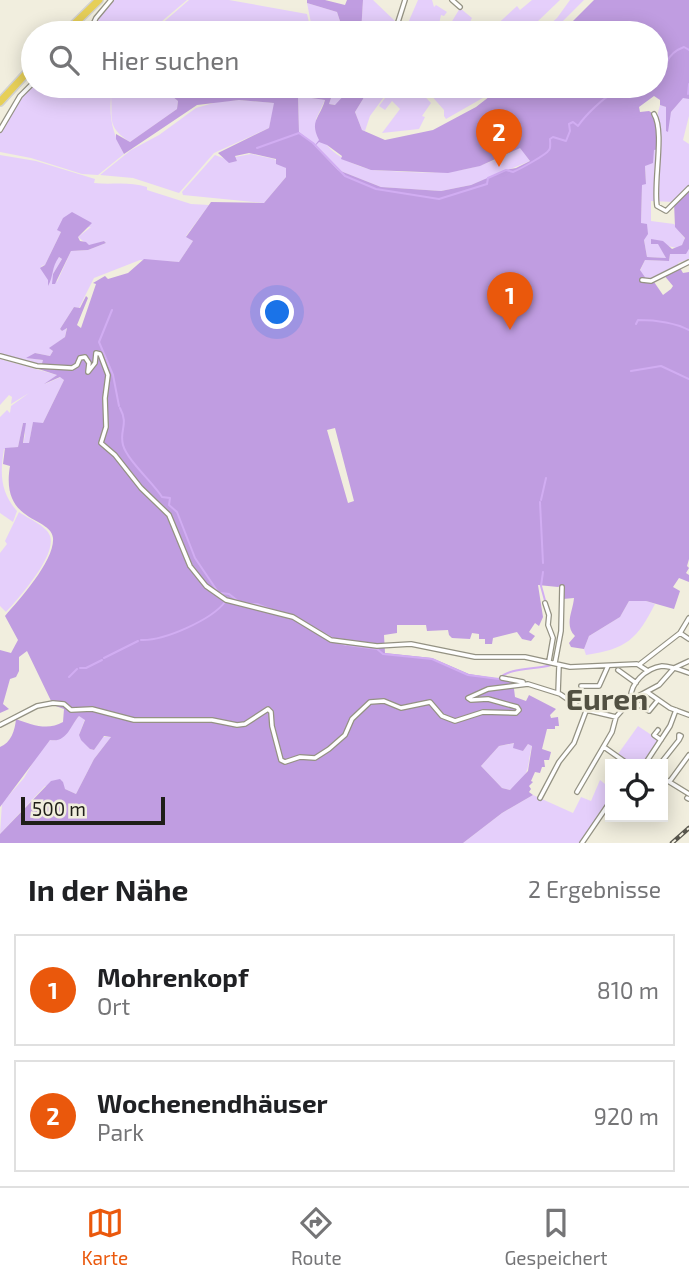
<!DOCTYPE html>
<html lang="de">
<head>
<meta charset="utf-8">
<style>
	:root { --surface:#fff; --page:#f6f6f6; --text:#202124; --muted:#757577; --line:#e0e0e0; --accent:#ea580c }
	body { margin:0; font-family:"Exo 2",sans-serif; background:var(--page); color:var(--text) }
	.controls { position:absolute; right:21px; bottom:21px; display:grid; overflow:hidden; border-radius:0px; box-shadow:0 4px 18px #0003 }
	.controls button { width:63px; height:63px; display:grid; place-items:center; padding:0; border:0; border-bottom:2px solid var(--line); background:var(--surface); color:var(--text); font:35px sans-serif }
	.scale { position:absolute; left:21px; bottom:18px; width:144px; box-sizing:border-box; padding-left:7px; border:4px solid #1f1e18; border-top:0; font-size:19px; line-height:24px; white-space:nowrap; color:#1f1e18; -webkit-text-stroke:5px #f1eede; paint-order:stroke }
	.you { position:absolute; left:278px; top:313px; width:24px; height:24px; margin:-18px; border:5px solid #fff; border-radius:50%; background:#1a73e8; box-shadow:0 0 0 10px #1a73e833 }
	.badge { display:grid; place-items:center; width:46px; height:46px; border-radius:50%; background:var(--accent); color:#fff; font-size:23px; font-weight:700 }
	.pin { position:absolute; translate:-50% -58px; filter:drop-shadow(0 2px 4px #0008) }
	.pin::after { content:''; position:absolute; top:37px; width:24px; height:21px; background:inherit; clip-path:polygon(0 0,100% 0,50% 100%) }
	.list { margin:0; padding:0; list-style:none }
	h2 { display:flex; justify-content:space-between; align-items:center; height:91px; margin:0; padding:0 28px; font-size:30px }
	h2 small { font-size:23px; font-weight:400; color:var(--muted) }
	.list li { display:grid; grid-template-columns:46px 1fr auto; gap:21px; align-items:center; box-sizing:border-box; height:112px; margin:0 14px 14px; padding:0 14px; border:2px solid var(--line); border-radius:0px }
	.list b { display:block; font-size:26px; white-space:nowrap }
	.list p { margin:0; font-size:23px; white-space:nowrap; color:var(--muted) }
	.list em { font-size:23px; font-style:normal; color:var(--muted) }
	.icon { flex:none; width:38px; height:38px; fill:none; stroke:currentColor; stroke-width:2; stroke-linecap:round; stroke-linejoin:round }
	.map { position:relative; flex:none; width:689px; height:843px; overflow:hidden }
	.search { position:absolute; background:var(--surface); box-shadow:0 4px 18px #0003; left:21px; right:21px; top:21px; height:77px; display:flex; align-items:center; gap:18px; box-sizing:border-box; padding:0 24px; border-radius:38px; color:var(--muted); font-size:26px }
	.sheet { height:343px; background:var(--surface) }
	nav { display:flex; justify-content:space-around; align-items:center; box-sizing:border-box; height:98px; border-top:2px solid var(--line); background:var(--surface); font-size:19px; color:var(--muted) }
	nav a { display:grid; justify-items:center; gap:4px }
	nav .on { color:var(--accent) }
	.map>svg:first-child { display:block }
</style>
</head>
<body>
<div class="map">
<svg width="689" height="843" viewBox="0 0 689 843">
	<rect width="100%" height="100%" fill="#f1eede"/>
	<!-- green -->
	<path fill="#e5cffb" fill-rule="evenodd" d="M113,0H187L148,33H90L99,16Z
		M189,0H229L307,14L310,27L306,33H151Z
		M363,0H373L396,22V33H361Z
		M418,0H432L434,7L436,5L447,12L444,16L441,15L438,29L408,23Z
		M532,0H560L537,22L540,33L557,18L570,0H584L551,33H493L490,31L517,6L520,10Z
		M307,3L337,12L344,33H308L311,23Z
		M460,8L472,18L469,24L474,28L478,22L490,33H445Z
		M33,84L111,86V94L112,86H161L178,101L177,109L130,142C106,126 113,119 111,96C109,121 113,133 124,154L98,175L82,174L31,158L0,152V133L24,92Z
		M335,86H392L370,116L365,131L362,130L355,112L363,99L336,105L329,104Z
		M394,86H415L431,103L422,116L425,117L419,129L382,133L400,109L392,101L385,110L379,106Z
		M437,86H491L495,91L446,119L444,116V110L429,93Z
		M298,96L325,100L316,119C319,127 322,138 327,145C337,158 357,166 372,170C430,173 467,179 520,147L530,161L471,185L441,191L381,187L338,170L322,151L299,133Z
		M683,97L689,99V116L683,140L689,144V186L674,202L651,201V221L674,224L685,239L682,245L677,248L659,244L666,258L647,257L641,223L642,184H646L645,166L654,149H659L657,116L660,105L666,107V131L671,112Z
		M239,100L275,103L269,128L214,153L179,193L133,178L100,175L131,150L159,135L196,108L217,102Z
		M251,154L274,159L286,168V177L264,203L183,195L182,192L215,155L228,160L237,161L235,157Z
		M0,155L36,161L95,179L94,183C113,185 128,181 147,187V190L191,204L209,205L186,236L193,241L179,262L140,260L94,278L79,308L74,307L60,329L62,331L67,326L65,337L50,348L53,351L50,356L35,353L28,358L43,360L42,365L8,359L0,355ZM91,227L78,237L89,246L104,241L106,243L88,250L71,251L57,282L53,274L62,259L59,257L52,265L51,274L41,266L45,265L61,232L58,230Z
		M689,249V259L678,263L679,266L652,279L647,280L640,271L645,260L669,261L670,254H685Z
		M0,359L57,375L45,384L61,377L64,380L43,423H33L29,443L23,444L25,435L23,423L18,447L4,449C0,473 0,492 17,511L13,522L0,513V417L7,410L10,413L11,406L29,393L11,404L12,397L9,395L0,405Z
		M19,512C27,518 47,526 50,536C57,555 19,598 6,612L0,606V553L7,544L5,541Z
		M629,601H646L655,604C637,639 627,649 586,655L584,649L589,636L620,617Z
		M79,716L85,719L79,735L90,749L94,750L103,737H111L94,759L76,794L65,789L45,786L0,834L2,803L24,778L36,757L50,740C65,743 71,725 79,716Z
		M638,726L659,740L643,764H630L618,754Z
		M515,743L523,751L528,744L532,745C526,770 532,772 510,790L502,788L481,766L499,746Z
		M600,780L610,788V805L583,843H463L502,813L533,795L573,813L581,797L591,801Z"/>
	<!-- forest -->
	<path fill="#c09de1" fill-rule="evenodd" d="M307,0H325L345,5L347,0H363L361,33H344L337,12L307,3Z
		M594,0H689V99L683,98L671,112L668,132L666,131V107L660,105V100L654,96L639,107L640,112L649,111L657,116L660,149L654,150L653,163L645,166L646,184L642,185L641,223L647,224L648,234L644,240L647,257L666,258L658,244H651V239L663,241L672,249L682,245L685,238L675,227L674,202L689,186V249L686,254H670L669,261L645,260L640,270L647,280L652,279L663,295L671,289L673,286L663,274L679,266L683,273L689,272V559L687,566L689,568L686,573L689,575V582L679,578L673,587L680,591L674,609L646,601H629L620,617L589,636L584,649L571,647L569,643L575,636C564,625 573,611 574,598L563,599V585L558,587L538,585L543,617L539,626L535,623L529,632L535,636L531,641L522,639L517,632L493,638L492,644H485V639H479V634L472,633L470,639L452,638L449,635L448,630L427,631L426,625H397V633L384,635L385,653L432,658L469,674L513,681L515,697L526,701L529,695L556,709L550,715L551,718L558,717L559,726H555V729H547L542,749L551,752L549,760H544L545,767H542L540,773L535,772L531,781L533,782L529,786L531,789L529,792L533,795L502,813L463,843H0V834L51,781L60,779L63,782L65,789L76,794L94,759L111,737L104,736L94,750L90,749L81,740L79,735L85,720L79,716C70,726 67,743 50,740L0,807V747C11,743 15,730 16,719C32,725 48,731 63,722L64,709L53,705L27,651L19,657V671L16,677L10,679L3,704L9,709L0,713V650L11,653L18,640L5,616C20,599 55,560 53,538C51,516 0,524 10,466L3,464L5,448L18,447L23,423H26L23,443H29L33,422L43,423L64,380L60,377L44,384L57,375L20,363L41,367L43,360L26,358L35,353L50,356L53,351L49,348L65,337L67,328L62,331L60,329L74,307L80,308L86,296L88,298L77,325L81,328L96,284L93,283L105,276L108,279L128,273L144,259L179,262L193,241L186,237L211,202L264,203L286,177V168L276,164V159L249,153L235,156L237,161L229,163L218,153L269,128L274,103L239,100L197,105L124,154L116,139V134L130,142L177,109L178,101L161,87L165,86H298V90L313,91L318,86H335L329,104L335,105L347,92L366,88L363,99L355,112L362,130L385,140L433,130L476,107L503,86H656V33H561ZM298,96L325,100C320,118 309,121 319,140L315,145L299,132ZM319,142L327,145L342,156L341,159L371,170L448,173L480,166L520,148L530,161L516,168L506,170L471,185L441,191L381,187L338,170L315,146ZM335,428L354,501L348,503L327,430ZM514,743L513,748L523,751L528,744L532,746L528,771L510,790L502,788L481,766L499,746Z
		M72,212L92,223L78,237L80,241L86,242L89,245L104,241L106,243L88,250L71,251L55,284H52L53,274L62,259L59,257C51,268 54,276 48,286V280L40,268L45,265L61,232L57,230L63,218Z"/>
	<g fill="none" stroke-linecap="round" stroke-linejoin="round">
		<!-- stream -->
		<path stroke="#d1adf2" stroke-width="2" d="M656,66L667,62C670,54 676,50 684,47L689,50
			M618,86H627
			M688,94L689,84
			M257,148L299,133L313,143L345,176L376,189L439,199L487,184L488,178L506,170L513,172C520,169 546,155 549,150C551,148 550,142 550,139L553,137L566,141L570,131L569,124L573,122L578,126C584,117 605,95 614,94L613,86
			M112,310L99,342L113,375L119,406
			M636,324L638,320C655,320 673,322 689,330
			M631,371L661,366L689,379
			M120,408C129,425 119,430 123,445C127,460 154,484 162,497L170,498L169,505L177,512L195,558L218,592
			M541,500L546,478
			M540,502L543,563
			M543,572L541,586L546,604
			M221,593L229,594L238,601
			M247,604H257L272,610
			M313,627L336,640
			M141,640C164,641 211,620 225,602
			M339,643L346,645
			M348,645L377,649L383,654L432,659L468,675L499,679C509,667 535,670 551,665
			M104,658L138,641
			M80,668H86L102,660
			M69,677L77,669"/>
		<defs>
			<path id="minor" d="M452,0L460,7
				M398,22L405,0
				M89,33L96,18L111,0
				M654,114C665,132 653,182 657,206L666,211L689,188
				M0,130L20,96L33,83
				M642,280L651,281L689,262
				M0,356L37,366L72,368L77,365L80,358L85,357L89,363L88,372L95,363L96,353L100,354L108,375L105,398L106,427L101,443L115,455L141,488L169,515L190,566L206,586L226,600L293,617L331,640L377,646L411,644L475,657H525L570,667L637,664L648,671
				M545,603L549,615L548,625L553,638L549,661
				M680,633L689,639
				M555,663L561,631L562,587
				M640,664L680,633L689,618
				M618,670L636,683
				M502,678L523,682
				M581,686H599L608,666
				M647,692L670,708L689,715
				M558,693L559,666
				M658,700L649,711L631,700C629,684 646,668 662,666C671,666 681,670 689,673
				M0,725L37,706L53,703L64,704L71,710L92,709L134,720H212L237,725L245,724L268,709L271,712L272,726L281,760L285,762L300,757L315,758L329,749L345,735L352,719L370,702L384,701L401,708L430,702L442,716L455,721L483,712L516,713L519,710L517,707L488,699L471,700L468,698L488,689L528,684L560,694L582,709L616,717L631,700L659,685L674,668L689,661
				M658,730L654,735L661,740
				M604,747L628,764
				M645,764L670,726L676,710
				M660,764L679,740V735L681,736L679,740
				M663,778L689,794
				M670,781L689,755
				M577,792L612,732L616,717
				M540,798L559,762L574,743L586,711
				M687,798L689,799
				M582,843L610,802"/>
			<path id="highway" d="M65,33L99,0
				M0,102L33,66"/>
		</defs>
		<!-- minor casing -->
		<use href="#minor" stroke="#949283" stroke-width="6"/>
		<!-- highway casing -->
		<use href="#highway" stroke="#d2d2d1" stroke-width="10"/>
		<!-- minor -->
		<use href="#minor" stroke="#fff" stroke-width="3.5"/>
		<!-- highway -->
		<use href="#highway" stroke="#e6cf58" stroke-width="7"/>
		<defs>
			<path id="rail" d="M672,843L689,828"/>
		</defs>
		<!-- rail casing -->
		<use href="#rail" stroke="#58564d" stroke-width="4.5"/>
		<!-- rail -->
		<use href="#rail" stroke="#f1eede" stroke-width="2" stroke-dasharray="5" stroke-linecap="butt"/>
	</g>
	<g text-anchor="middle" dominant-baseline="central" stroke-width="5" stroke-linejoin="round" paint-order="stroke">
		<!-- district labels -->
		<g font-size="30" font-weight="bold" fill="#525042" stroke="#f1eede">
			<text x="607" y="698">Euren</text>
		</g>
	</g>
</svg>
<div class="controls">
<button><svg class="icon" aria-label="locate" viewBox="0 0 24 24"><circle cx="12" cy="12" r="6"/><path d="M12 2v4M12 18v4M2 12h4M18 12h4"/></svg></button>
</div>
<div class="scale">500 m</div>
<div class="you"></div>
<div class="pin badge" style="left:510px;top:330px">1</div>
<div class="pin badge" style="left:499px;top:167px">2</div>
<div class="search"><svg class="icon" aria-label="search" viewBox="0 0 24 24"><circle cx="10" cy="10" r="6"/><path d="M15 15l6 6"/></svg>Hier suchen</div>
</div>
<section class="sheet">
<h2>In der Nähe<small>2 Ergebnisse</small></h2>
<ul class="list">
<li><span class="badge">1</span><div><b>Mohrenkopf</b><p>Ort</p></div><em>810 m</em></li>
<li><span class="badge">2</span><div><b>Wochenendhäuser</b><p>Park</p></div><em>920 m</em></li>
</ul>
</section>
<nav>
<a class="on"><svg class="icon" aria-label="map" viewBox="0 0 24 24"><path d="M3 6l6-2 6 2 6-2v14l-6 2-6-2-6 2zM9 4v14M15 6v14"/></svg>Karte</a>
<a><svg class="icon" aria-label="directions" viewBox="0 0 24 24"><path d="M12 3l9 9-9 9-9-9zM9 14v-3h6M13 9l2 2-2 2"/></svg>Route</a>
<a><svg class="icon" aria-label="saved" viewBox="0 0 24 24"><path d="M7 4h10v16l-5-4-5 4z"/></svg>Gespeichert</a>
</nav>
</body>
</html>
